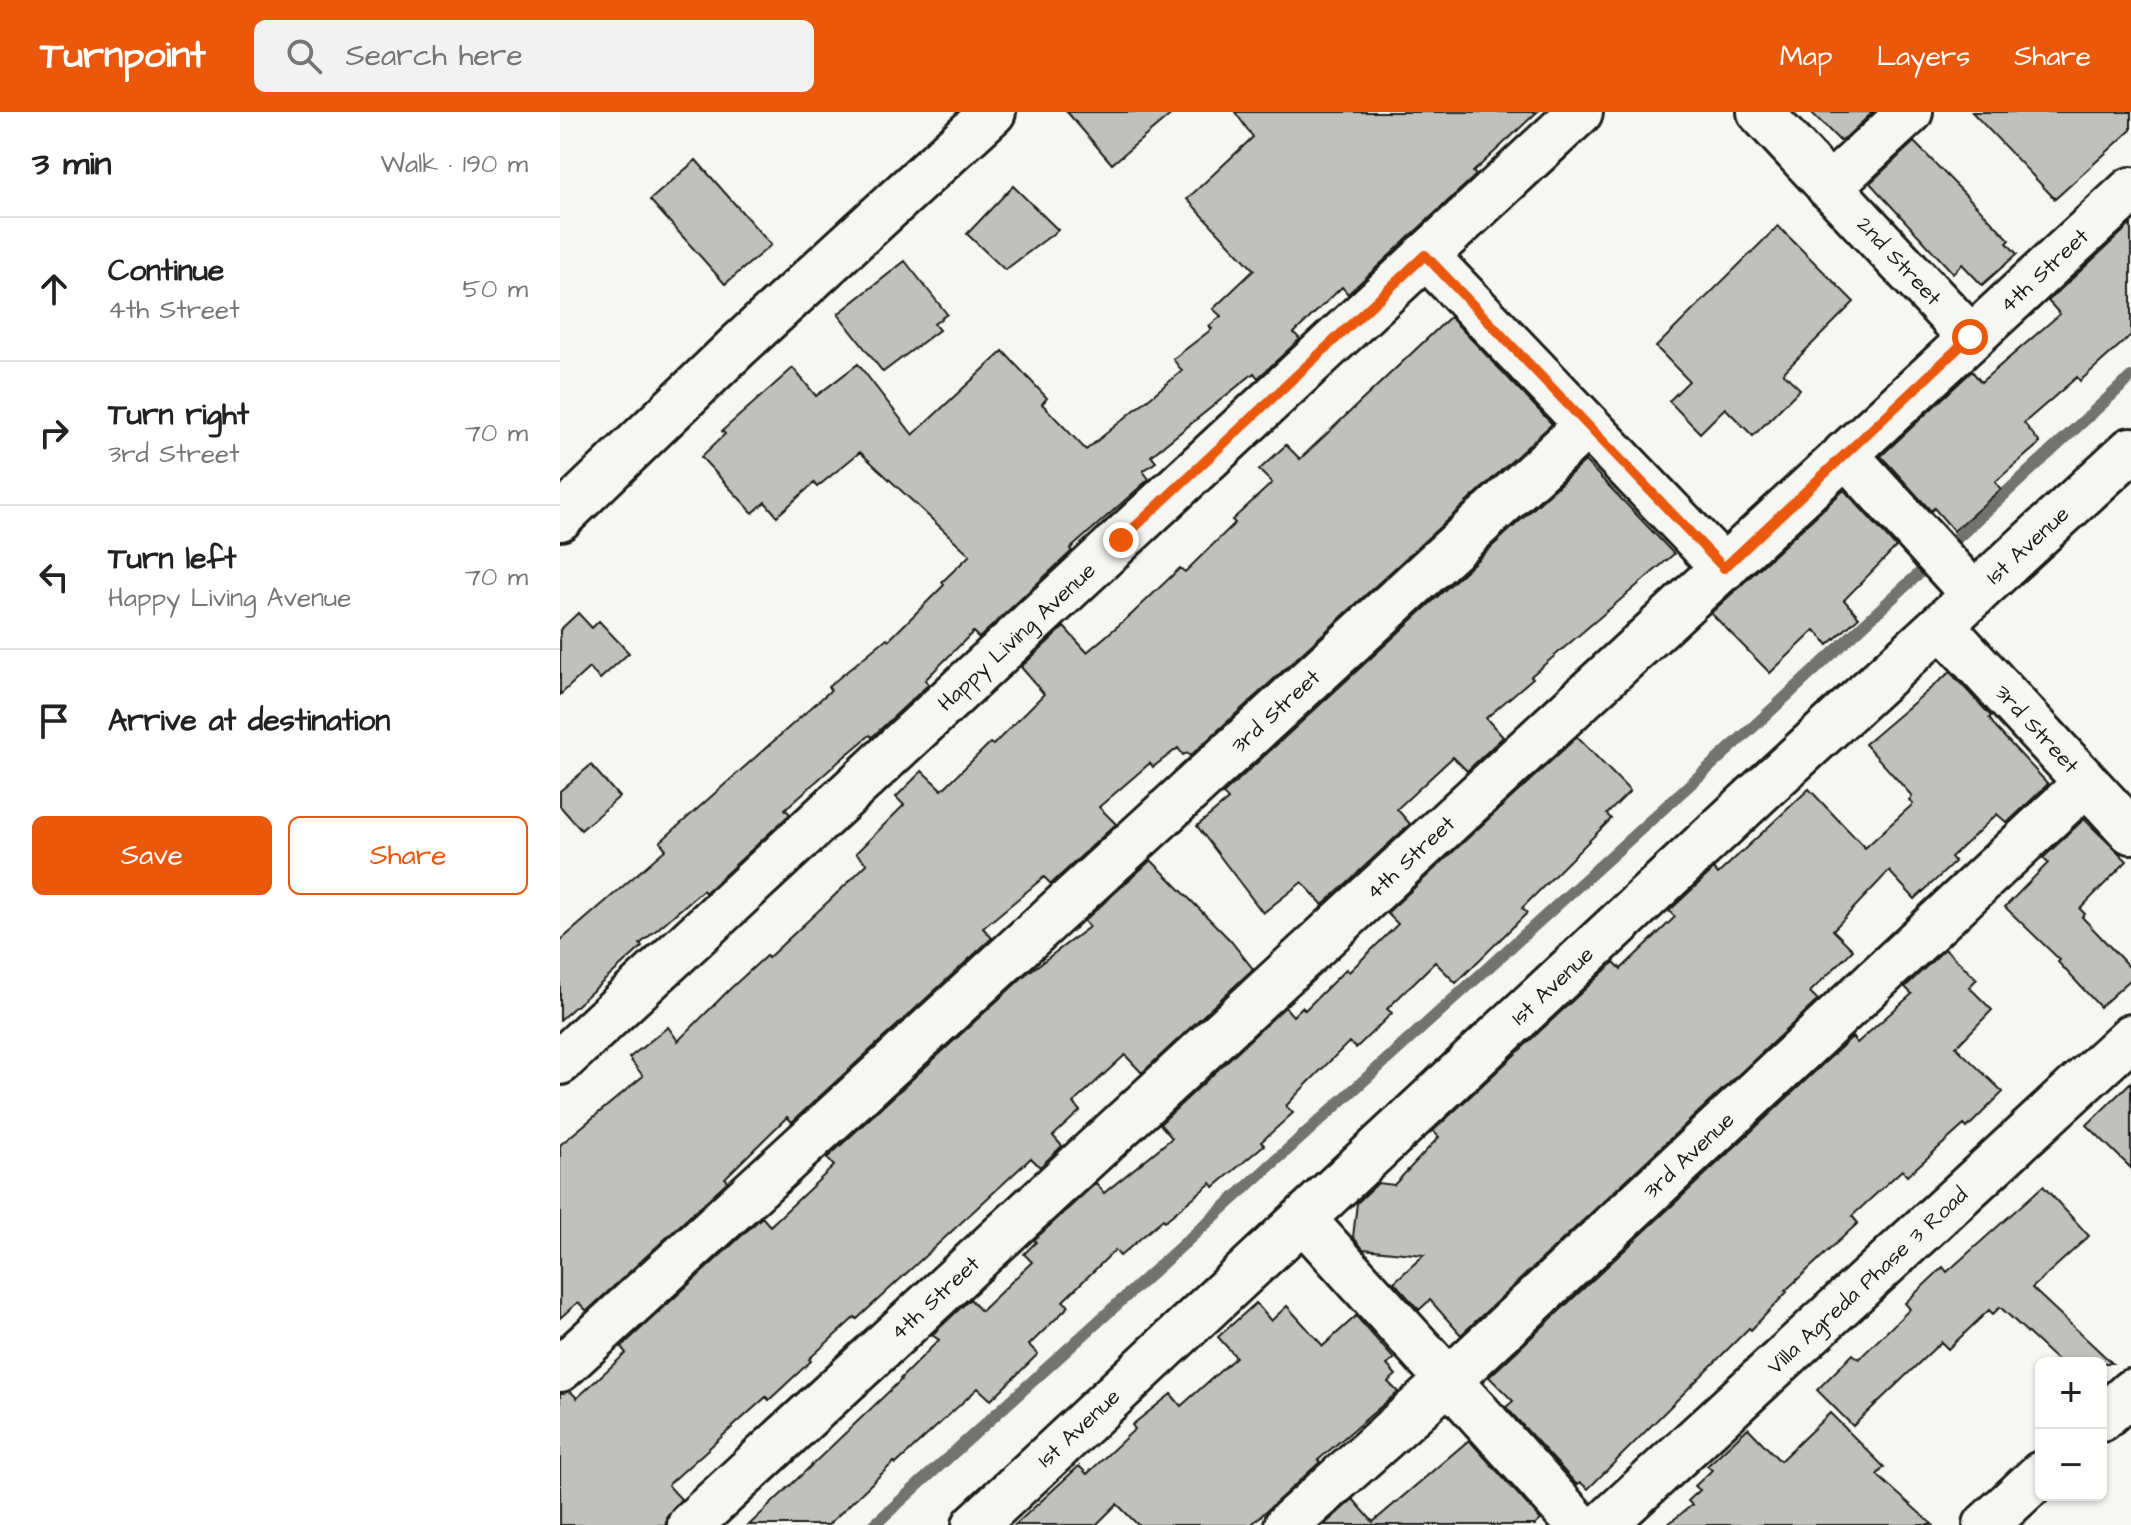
<!DOCTYPE html>
<html lang="en">
<head>
<meta charset="utf-8">
<style>
	:root { --surface:#fff; --page:#f2f2f2; --text:#222; --muted:#767676; --line:#e0e0e0; --accent:#ea580c }
	body { margin:0; font-family:"Architects Daughter",sans-serif; background:var(--page); color:var(--text) }
	.controls { position:absolute; right:24px; bottom:24px; display:grid; overflow:hidden; border-radius:12px; box-shadow:0 2px 6px #0004 }
	.controls button { width:72px; height:72px; display:grid; place-items:center; padding:0; border:0; border-bottom:2px solid var(--line); background:var(--surface); color:var(--text); font:40px sans-serif }
	.stop { position:absolute; width:24px; height:24px; margin:-18px; border:6px solid #ea580c; border-radius:50%; background:#fff }
	.stop.end { background:#ea580c; border-color:#fff; box-shadow:0 2px 8px #0008 }
	.list { margin:0; padding:0; list-style:none }
	h2 { display:flex; justify-content:space-between; align-items:center; height:104px; margin:0; padding:0 32px; font-size:34px }
	h2 small { font-size:26px; font-weight:400; color:var(--muted) }
	.list li { display:grid; grid-template-columns:52px 1fr auto; gap:24px; align-items:center; box-sizing:border-box; height:144px; padding:0 32px; border-top:2px solid var(--line) }
	.list b { display:block; font-size:30px; white-space:nowrap }
	.list p { margin:0; font-size:26px; white-space:nowrap; color:var(--muted) }
	.list em { font-size:26px; font-style:normal; color:var(--muted) }
	.actions { display:flex; gap:16px; padding:24px 32px }
	.actions a { flex:1; padding:18px 0; border:2px solid var(--accent); border-radius:12px; text-align:center; font-size:28px; color:var(--accent) }
	.actions .main { background:var(--accent); color:#fff }
	.icon { flex:none; width:44px; height:44px; fill:none; stroke:currentColor; stroke-width:2; stroke-linecap:round; stroke-linejoin:round }
	.map { position:relative; flex:none; width:1571px; height:1413px; overflow:hidden }
	header { display:flex; align-items:center; gap:48px; box-sizing:border-box; height:112px; padding:0 40px; background:var(--accent); color:#fff }
	header strong { font-size:38px }
	nav { display:flex; gap:44px; margin-inline-start:auto; font-size:28px }
	.search { width:560px; height:72px; background:var(--page); display:flex; align-items:center; gap:20px; box-sizing:border-box; padding:0 28px; border-radius:12px; color:var(--muted); font-size:30px }
	main { display:flex }
	aside { flex:1; background:var(--surface) }
	.map>svg:first-child { display:block }
</style>
</head>
<body>
<header>
<strong>Turnpoint</strong>
<div class="search"><svg class="icon" aria-label="search" viewBox="0 0 24 24"><circle cx="10" cy="10" r="6"/><path d="M15 15l6 6"/></svg>Search here</div>
<nav><a>Map</a><a>Layers</a><a>Share</a></nav>
</header>
<main>
<aside>
<h2>3 min<small>Walk · 190 m</small></h2>
<ul class="list">
<li><svg class="icon" aria-label="ahead" viewBox="0 0 24 24"><path d="M12 20V5M6 11l6-6 6 6"/></svg><div><b>Continue</b><p>4th Street</p></div><em>50 m</em></li>
<li><svg class="icon" aria-label="right" viewBox="0 0 24 24"><path d="M7 20v-9h11M14 6l5 5-5 5"/></svg><div><b>Turn right</b><p>3rd Street</p></div><em>70 m</em></li>
<li><svg class="icon" aria-label="left" viewBox="0 0 24 24"><path d="M17 20v-9H6M10 6l-5 5 5 5"/></svg><div><b>Turn left</b><p>Happy Living Avenue</p></div><em>70 m</em></li>
<li><svg class="icon" aria-label="arrive" viewBox="0 0 24 24"><path d="M6 21V4h12l-3 4 3 4H6"/></svg><div><b>Arrive at destination</b></div></li>
</ul>
<div class="actions"><a class="main">Save</a><a>Share</a></div>
</aside>
<div class="map">
<svg width="1571" height="1413" viewBox="0 0 1571 1413">
	<rect width="100%" height="100%" fill="#f6f6f2"/>
	<filter id="ink" filterUnits="userSpaceOnUse"><feTurbulence type="fractalNoise" baseFrequency=".0125" numOctaves="2"/><feDisplacementMap in="SourceGraphic" scale="16" xChannelSelector="R" yChannelSelector="G"/><feConvolveMatrix kernelMatrix="1 2 1 2 8 2 1 2 1" color-interpolation-filters="sRGB"/></filter>
	<g filter="url(#ink)">
		<g fill="none" stroke-linecap="round" stroke-linejoin="round">
			<!-- stream -->
			<path stroke="#727271" stroke-width="12" d="M314,1413L1190,618L1571,265"/>
		</g>
		<!-- building -->
		<path fill="#c0c0bd" stroke="#1c1c1c" stroke-width="2" d="M507,0H614L552,52Z
			M675,0H977L913,60L916,63L788,182L782,175L734,221L740,227L698,266L694,261L591,344L596,350L583,359L589,367L510,437L512,439L419,526L413,520L365,568L369,572L312,625L310,623L285,644L225,697L230,702L145,781L143,778L80,832L82,835L0,908V829L106,737L100,730L271,578L268,575L327,526L329,528L384,473L382,470L410,443L300,340L257,375L254,371L217,404L205,390L193,401L141,345L165,322L162,319L233,256L256,284L298,252L353,323L443,239L487,286L482,292L526,338L622,259L613,247L652,217L649,214L661,204L653,197L694,158L627,87L693,25Z
			M1251,0H1313L1281,30Z
			M1412,0H1571V18L1495,87Z
			M1354,30L1450,128L1447,131L1457,142L1422,173L1402,152L1393,161L1310,71Z
			M136,48L211,133L165,172L90,88Z
			M453,74L498,118L445,158L407,122Z
			M1571,112V223L1520,269L1517,265L1464,311L1480,331L1435,370L1441,377L1394,419L1374,396L1371,399L1321,344L1412,259L1421,270L1500,202L1488,189Z
			M1218,114L1294,190L1223,261L1240,277L1193,324L1165,296L1140,321L1109,289L1129,269L1096,235Z
			M345,149L387,202L374,212L379,218L323,260L278,202Z
			M890,205L992,312L630,644L627,641L623,643L618,636L593,655L590,651L539,695L556,712L491,772L484,765L423,816L432,826L232,1010L227,1005L165,1066L168,1069L27,1199L18,1190L0,1206V1033L83,964L69,946L108,915L118,929L171,876L206,844L208,846L272,786L307,752L296,741L344,693L336,685L362,659L382,678L430,631L433,633L484,582L461,555L504,515L527,540L572,502L620,456L625,460L675,411L672,408L712,371L699,358L726,333L740,347Z
			M1025,349L1114,442L971,564L973,566L926,606L943,625L907,659L893,645L837,697L850,712L763,793L742,770L703,801L637,714L668,688L663,682Z
			M1284,378L1336,435L1284,488L1299,505L1268,533L1255,518L1210,561L1151,501Z
			M18,501L32,516L39,509L69,541L40,567L29,556L0,583V518Z
			M1390,560L1431,604L1429,606L1437,617L1488,672L1447,711L1437,702L1391,745L1395,750L1355,787L1329,759L1273,818L1293,838L1250,880L1258,888L901,1223L870,1188L859,1198L834,1170L864,1143L803,1137L793,1125L797,1091L818,1071L834,1073L879,1025L873,1019L1054,850L1061,857L1115,805L1109,799L1154,757L1158,762L1249,677L1305,736L1353,692L1349,688L1352,684L1305,632Z
			M1017,625L1070,679L1047,702L1051,707L962,796L967,801L896,871L875,850L827,897L832,901L796,936L789,930L739,980L726,994L733,1001L701,1030L704,1033L654,1075L651,1071L605,1109L603,1107L560,1144L555,1138L503,1189L509,1194L469,1233L478,1242L431,1288L418,1276L336,1352L334,1350L268,1413H189L341,1268L340,1267L379,1228L372,1223L410,1187L421,1199L472,1150L464,1142L476,1130L474,1128L536,1071L544,1081L612,1026L600,1012L725,895L733,904L742,895L745,898L786,857L789,860L838,812L827,801Z
			M31,653L59,685L21,718L0,694V679Z
			M1524,707L1567,749L1520,797L1525,802L1522,805L1571,857V867L1540,895L1498,850L1500,848L1445,795L1488,751L1483,746Z
			M591,748L670,828L693,857L582,961L565,943L513,991L520,999L493,1024L502,1034L480,1055L471,1046L297,1207L295,1205L249,1247L251,1249L209,1288L206,1285L108,1373L121,1387L106,1405V1413H0V1281L10,1279L17,1286L66,1241L61,1235L202,1105L210,1114L274,1054L267,1046L465,863L529,815L524,809Z
			M1385,837L1417,867L1409,875L1432,898L1396,935L1443,980L1407,1016L1404,1013L1347,1064L1342,1058L1292,1104L1298,1111L1225,1179L1227,1180L1191,1218L1189,1216L1028,1377L1020,1370L1017,1373L946,1295L953,1289L929,1265L1292,925L1297,931L1352,882L1345,875Z
			M1571,970V1056L1527,1013Z
			M1483,1074L1529,1124L1472,1176L1552,1251H1500L1440,1195L1433,1202L1429,1198L1388,1237L1381,1230L1293,1314L1257,1278L1293,1242L1299,1247L1350,1197L1345,1191L1383,1155L1387,1160Z
			M696,1191L711,1209L727,1194L763,1234L796,1204L834,1247L827,1253L836,1263L828,1270L838,1280L758,1348L760,1350L691,1413H578L557,1392L536,1413H455L519,1354L527,1362L575,1317L572,1313L611,1282L621,1294L676,1245L658,1225Z
			M1270,1301L1324,1355L1317,1363L1373,1413H1107L1132,1393L1128,1389L1140,1378L1135,1374L1152,1358L1147,1354L1188,1316L1220,1349Z
			M909,1328L981,1408L975,1413H764L793,1387L813,1410Z"/>
		<g fill="none" stroke-linecap="round" stroke-linejoin="round">
			<defs>
				<g id="minor">
					<path id="s1" d="M1200,0L1410,225"/>
					<path d="M1269,75L1350,0"/>
					<path d="M865,143L1164,456"/>
					<path d="M1285,342L1414,483"/>
					<path d="M0,406L178,234L433,0"/>
					<path id="s2" d="M1382,514L1571,719"/>
					<path id="s3" d="M0,950L1020,0"/>
					<path d="M743,1107L1019,1413"/>
					<path id="s4" d="M0,1257L1027,313"/>
					<path d="M1541,1307L1571,1280"/>
					<path id="s5" d="M130,1413L1571,78"/>
					<path id="s6" d="M415,1413L1205,675L1571,338"/>
					<path id="s7" d="M727,1413L890,1267L1526,671"/>
					<path id="s8" d="M1043,1413L1571,925"/>
					<path d="M1426,1413L1481,1362"/>
				</g>
			</defs>
			<!-- minor casing -->
			<use href="#minor" stroke="#1c1c1c" stroke-width="50"/>
			<!-- minor -->
			<use href="#minor" stroke="#f6f6f2" stroke-width="44"/>
		</g>
	</g>
	<g fill="none" stroke-linecap="round" stroke-linejoin="round" filter="url(#ink)">
		<!-- route -->
		<path stroke="#ea580c" stroke-width="10" d="M561,428L865,143L1164,456L1410,225"/>
	</g>
	<g text-anchor="middle" dominant-baseline="central" stroke-width="8" stroke-linejoin="round" paint-order="stroke">
		<!-- street labels -->
		<g font-size="22" fill="#1c1c1c" stroke="#f6f6f2">
			<text stroke="none"><textPath href="#s1" startOffset="204">2nd Street</textPath></text>
			<text stroke="none"><textPath href="#s5" startOffset="1846">4th Street</textPath></text>
			<text stroke="none"><textPath href="#s6" startOffset="1438">1st Avenue</textPath></text>
			<text stroke="none"><textPath href="#s3" startOffset="624">Happy Living Avenue</textPath></text>
			<text stroke="none"><textPath href="#s4" startOffset="972">3rd Street</textPath></text>
			<text stroke="none"><textPath href="#s2" startOffset="140">3rd Street</textPath></text>
			<text stroke="none"><textPath href="#s5" startOffset="982">4th Street</textPath></text>
			<text stroke="none"><textPath href="#s6" startOffset="790">1st Avenue</textPath></text>
			<text stroke="none"><textPath href="#s7" startOffset="546">3rd Avenue</textPath></text>
			<text stroke="none"><textPath href="#s8" startOffset="360">Villa Agreda Phase 3 Road</textPath></text>
			<text stroke="none"><textPath href="#s5" startOffset="334">4th Street</textPath></text>
			<text stroke="none"><textPath href="#s6" startOffset="142">1st Avenue</textPath></text>
		</g>
	</g>
</svg>
<div class="controls">
<button>+</button>
<button>−</button>
</div>
<div class="stop" style="left:1410px;top:225px"></div>
<div class="stop end" style="left:561px;top:428px"></div>
</div>
</main>
</body>
</html>
